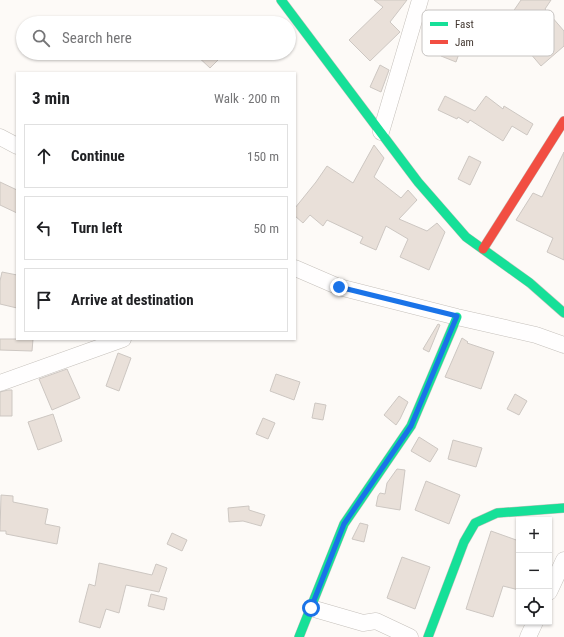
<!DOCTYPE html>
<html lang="en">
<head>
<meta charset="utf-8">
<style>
	:root { --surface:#fff; --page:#f2f2f2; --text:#202124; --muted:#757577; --line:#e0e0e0 }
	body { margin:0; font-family:"Roboto Condensed",sans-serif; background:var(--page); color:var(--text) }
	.controls { position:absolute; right:12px; bottom:12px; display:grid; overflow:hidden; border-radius:0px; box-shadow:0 1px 3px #0004 }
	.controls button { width:36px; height:36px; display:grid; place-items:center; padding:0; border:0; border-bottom:1px solid var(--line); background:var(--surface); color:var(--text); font:20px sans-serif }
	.stop { position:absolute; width:12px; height:12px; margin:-9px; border:3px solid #1a73e8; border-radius:50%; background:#fff }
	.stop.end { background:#1a73e8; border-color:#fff; box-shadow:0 1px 4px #0008 }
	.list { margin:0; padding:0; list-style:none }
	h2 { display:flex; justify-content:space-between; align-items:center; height:52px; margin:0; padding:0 16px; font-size:17px }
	h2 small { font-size:13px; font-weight:400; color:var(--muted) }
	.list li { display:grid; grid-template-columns:26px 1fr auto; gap:12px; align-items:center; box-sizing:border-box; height:64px; margin:0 8px 8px; padding:0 8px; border:1px solid var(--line); border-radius:0px }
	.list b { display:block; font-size:15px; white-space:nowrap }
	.list em { font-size:13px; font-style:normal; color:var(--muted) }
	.icon { flex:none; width:22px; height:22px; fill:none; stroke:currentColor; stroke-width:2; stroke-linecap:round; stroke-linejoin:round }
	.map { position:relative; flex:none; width:564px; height:637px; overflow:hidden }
	.search { position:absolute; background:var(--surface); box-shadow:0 1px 3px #0004; left:16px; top:16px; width:280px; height:44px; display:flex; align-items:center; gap:10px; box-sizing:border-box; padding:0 14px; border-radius:22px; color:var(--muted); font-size:15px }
	.panel { position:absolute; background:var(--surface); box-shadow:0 1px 3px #0004; left:16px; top:72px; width:280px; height:268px; border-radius:0px }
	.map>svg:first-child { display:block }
</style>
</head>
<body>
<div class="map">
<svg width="564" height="637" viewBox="0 0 564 637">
	<rect width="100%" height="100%" fill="#fdfaf7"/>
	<!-- building -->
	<path fill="#e9e0d9" stroke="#cdc7c2" d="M374,0H407L390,22L400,32L370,61L349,40L383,7Z
		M521,0H551L545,9L564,31V46L541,66L518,39L524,35L506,22Z
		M439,27L465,37L456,62L441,56L444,47L433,43Z
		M194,53H225L210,68Z
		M380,65L389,70L381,92L370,87Z
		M445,96L475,111L486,96L503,109L504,106L533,124L527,135L512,126L503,141L470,120L468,123L458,117L457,119L438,110Z
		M374,145L384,158L374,177L401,198L408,190L417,200L399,219L427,231L437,223L445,232L429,270L400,257L408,239L386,226L376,250L360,243L363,237L327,220L323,226L310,215L303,223L295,216V208L316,182L327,166L353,183Z
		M564,152V260L547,252L553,238L516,220L533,193L542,197Z
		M469,156L481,162L470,185L458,179Z
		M0,182L17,190V213L0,205Z
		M2,272L17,275V308L0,304V281Z
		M438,324L440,325L429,352L423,349Z
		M462,338L468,342L467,343L494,352L481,389L445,377Z
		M0,339H33L32,351L0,350Z
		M118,353L131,358L119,391L106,386Z
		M67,369L80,398L52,410L39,379Z
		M276,374L300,382L294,400L270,391Z
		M8,390H12V416H0V392Z
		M515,394L527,401L519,415L507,409Z
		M399,396L408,402L400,419L396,425L384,415Z
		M315,403L326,405L323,420L312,418Z
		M53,414L62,441L38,450L28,422Z
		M263,418L275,423L268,439L256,434Z
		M419,437L438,449L430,462L411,451Z
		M453,440L482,448L476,467L448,459Z
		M397,469L405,470L400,510L376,506L378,496L380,493L385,494L387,483Z
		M426,481L460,495L449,524L415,510Z
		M1,495L13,496V502L48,509L45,524L60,527L57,544L6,534V531H0Z
		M249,506V510L265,515L261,526L243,521L229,522L228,508Z
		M360,523L368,525L364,542L352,539Z
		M491,531L519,541V590L503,586L493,617L466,609Z
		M172,533L187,540L182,551L167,544Z
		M402,557L430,567L415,609L387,598Z
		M99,563L152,575L156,564L167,568L159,592L126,585L119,613L106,609L100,628L79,622L89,584L95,586Z
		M151,594L167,598L164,610L148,606Z"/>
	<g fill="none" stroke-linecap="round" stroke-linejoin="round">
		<defs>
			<path id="street" d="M381,132L420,0
				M0,137L17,146
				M295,268L339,287L457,317L536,335L564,345
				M0,383L123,339
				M549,592L564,560
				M311,608L363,623L376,621L410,637
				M528,637L535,622"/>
			<path id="fast" d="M281,0L418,182L466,237L530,283L564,313
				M299,637L344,524L411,426L457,317
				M428,637L464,542L475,523L497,513L564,508"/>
			<path id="jam" d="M483,249L564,121"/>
		</defs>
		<!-- street casing -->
		<use href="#street" stroke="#c5c0bb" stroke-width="17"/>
		<!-- fast casing -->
		<use href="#fast" stroke="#c5c0bb" stroke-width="10"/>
		<!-- jam casing -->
		<use href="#jam" stroke="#c5c0bb" stroke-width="10"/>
		<!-- street -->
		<use href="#street" stroke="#fffefe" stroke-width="16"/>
		<!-- fast -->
		<use href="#fast" stroke="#16e098" stroke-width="9"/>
		<!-- jam -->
		<use href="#jam" stroke="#f24e42" stroke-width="9"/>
	</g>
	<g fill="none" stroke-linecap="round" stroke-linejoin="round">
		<!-- route -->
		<path stroke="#1a73e8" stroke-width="5" d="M311,608L344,524L411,426L457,316L339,287"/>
	</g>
	<!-- legend -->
	<rect x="422" y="10" width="132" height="46" rx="6" fill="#fff" stroke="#c6c3c1" stroke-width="1"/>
	<rect x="430" y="22" width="18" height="4" fill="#16e098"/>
	<rect x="430" y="40" width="18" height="4" fill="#f24e42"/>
	<g font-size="11" fill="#41362f">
		<text x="455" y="28">Fast</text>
		<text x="455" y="46">Jam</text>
	</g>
</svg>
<div class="controls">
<button>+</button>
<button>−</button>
<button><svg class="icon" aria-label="locate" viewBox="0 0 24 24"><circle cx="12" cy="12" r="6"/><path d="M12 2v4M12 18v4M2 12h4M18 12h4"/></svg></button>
</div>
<div class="stop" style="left:311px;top:608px"></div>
<div class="stop end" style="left:339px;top:287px"></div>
<div class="search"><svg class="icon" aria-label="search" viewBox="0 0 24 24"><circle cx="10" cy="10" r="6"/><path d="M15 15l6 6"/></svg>Search here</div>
<section class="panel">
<h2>3 min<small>Walk · 200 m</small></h2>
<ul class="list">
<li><svg class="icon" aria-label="ahead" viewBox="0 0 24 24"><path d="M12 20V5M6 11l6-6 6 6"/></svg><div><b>Continue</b></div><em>150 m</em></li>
<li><svg class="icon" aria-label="left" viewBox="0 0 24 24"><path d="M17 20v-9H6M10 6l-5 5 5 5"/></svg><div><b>Turn left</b></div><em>50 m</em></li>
<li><svg class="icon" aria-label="arrive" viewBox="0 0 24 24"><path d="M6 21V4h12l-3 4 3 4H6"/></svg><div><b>Arrive at destination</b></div></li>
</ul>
</section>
</div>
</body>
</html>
